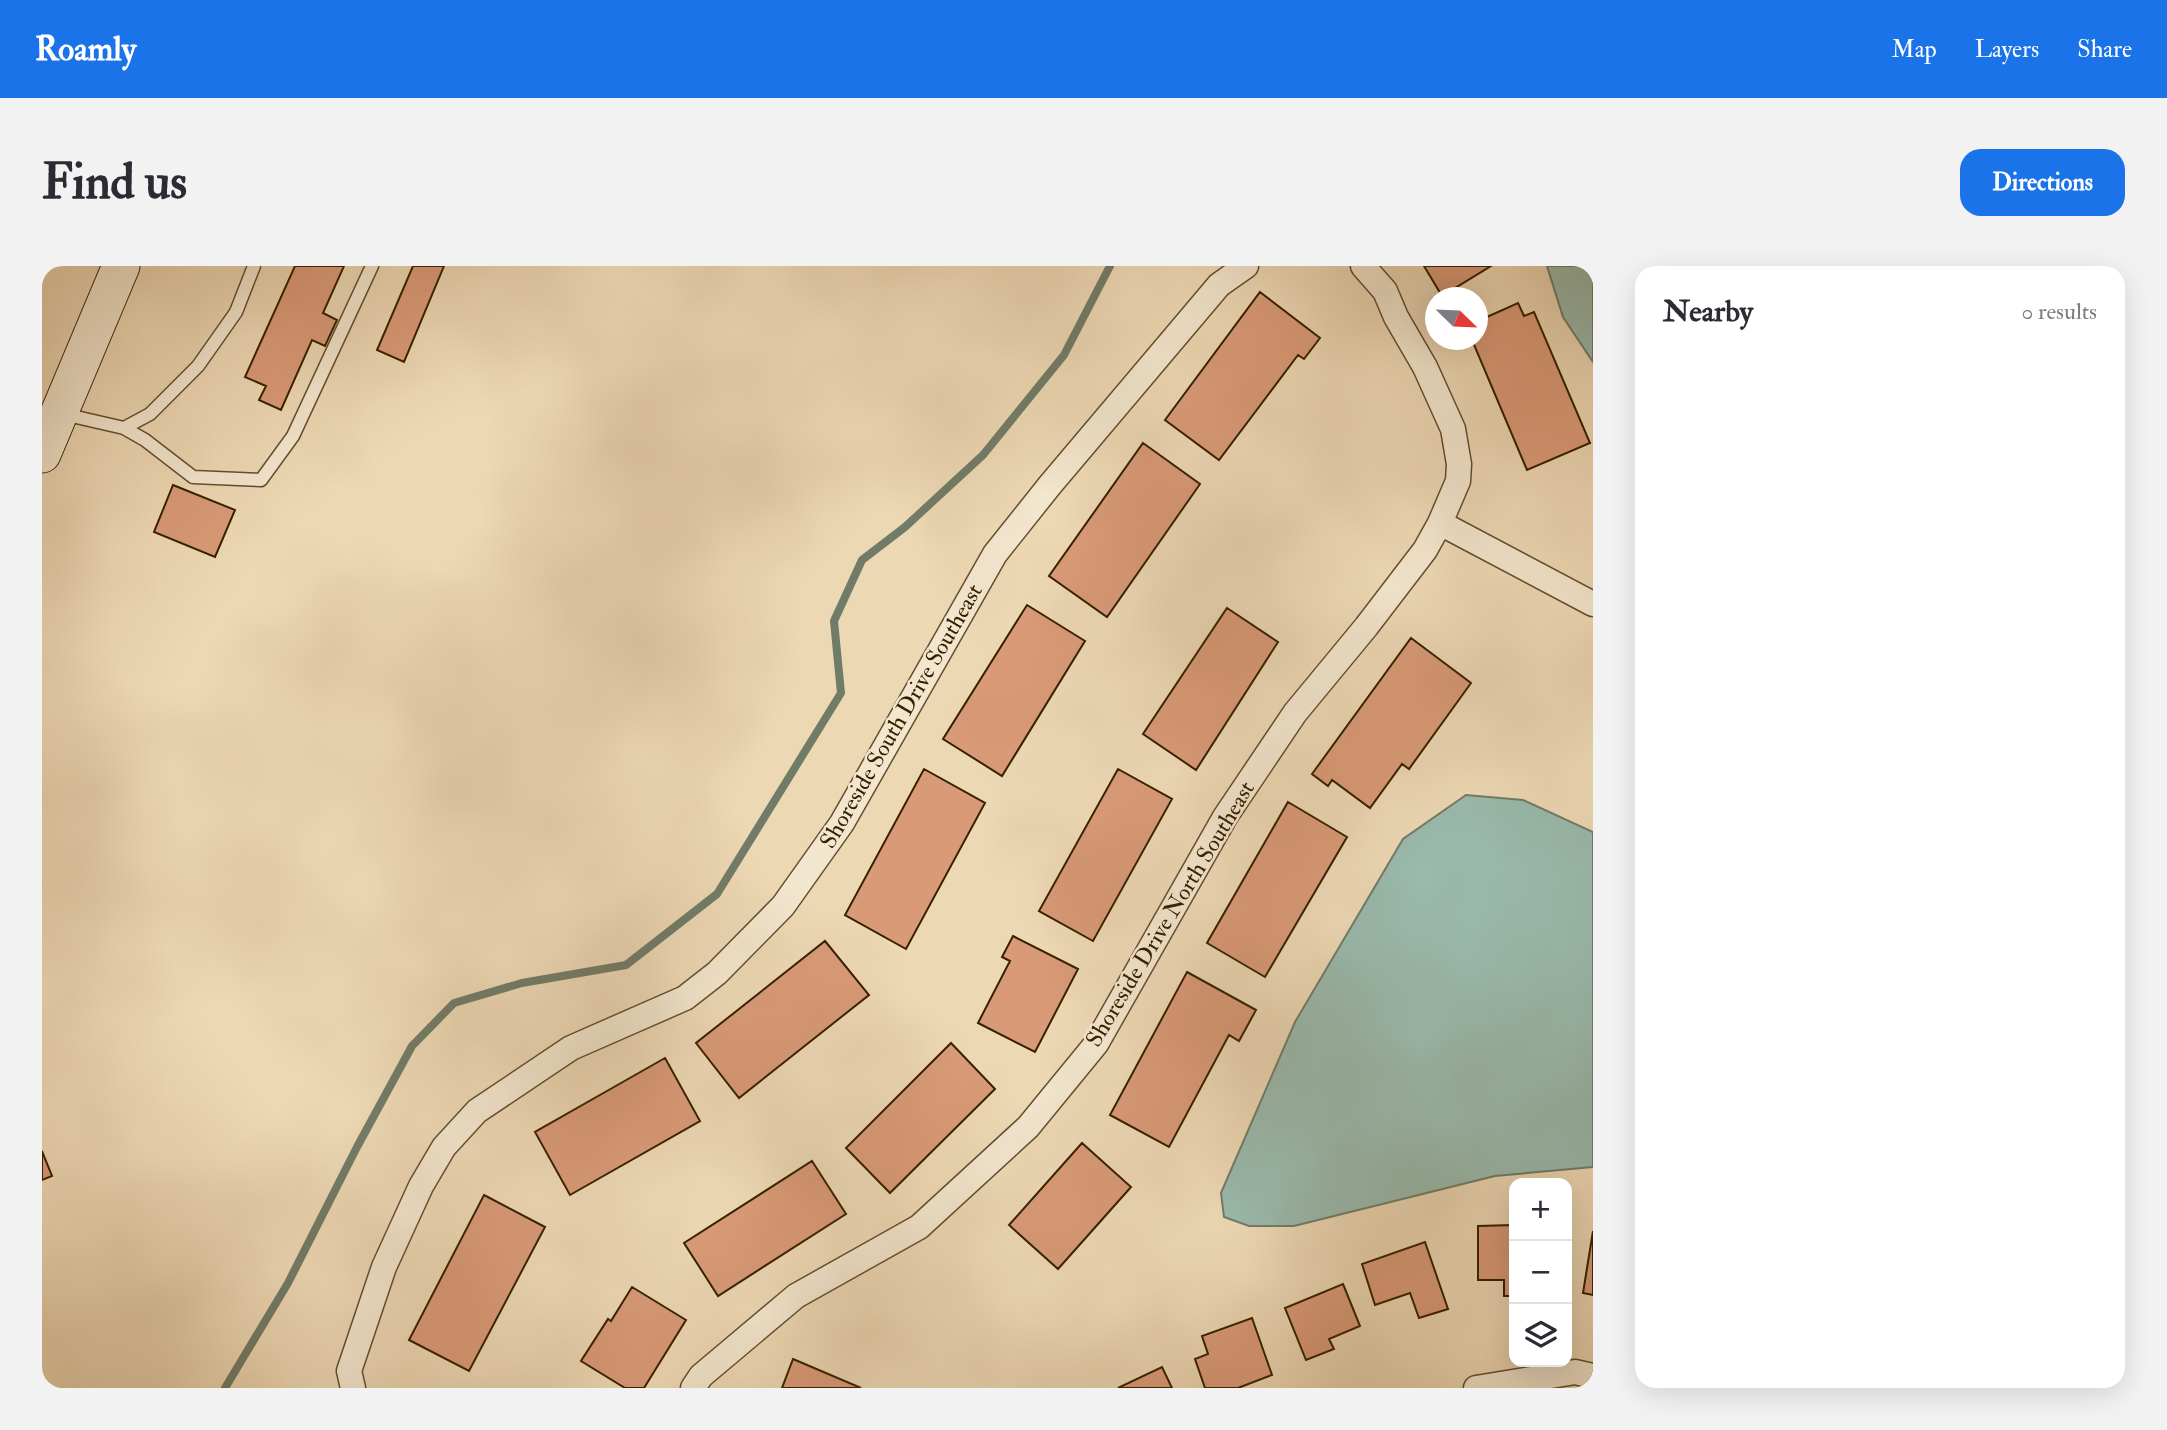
<!DOCTYPE html>
<html lang="en">
<head>
<meta charset="utf-8">
<style>
	:root { --surface:#fff; --page:#f2f2f3; --text:#2b2b33; --muted:#7c7c81; --line:#e1e1e2; --accent:#1a73e8 }
	body { margin:0; font-family:"IM FELL Double Pica",serif; background:var(--page); color:var(--text) }
	.controls { position:absolute; right:21px; bottom:21px; display:grid; overflow:hidden; border-radius:14px; box-shadow:0 7px 28px #0002 }
	.controls button { width:63px; height:63px; display:grid; place-items:center; padding:0; border:0; border-bottom:2px solid var(--line); background:var(--surface); color:var(--text); font:35px sans-serif }
	.compass { position:absolute; left:1383px; top:21px; width:63px; height:63px; border-radius:50%; background:var(--surface); box-shadow:0 7px 28px #0002; rotate:113deg }
	.list { margin:0; padding:0; list-style:none }
	h2 { display:flex; justify-content:space-between; align-items:center; height:91px; margin:0; padding:0 28px; font-size:30px }
	h2 small { font-size:23px; font-weight:400; color:var(--muted) }
	.icon { flex:none; width:38px; height:38px; fill:none; stroke:currentColor; stroke-width:2; stroke-linecap:round; stroke-linejoin:round }
	.map { position:relative; flex:none; width:1551px; height:1122px; overflow:hidden; border-radius:21px }
	header { display:flex; align-items:center; gap:42px; box-sizing:border-box; height:98px; padding:0 35px; background:var(--accent); color:#fff }
	header strong { font-size:33px }
	nav { display:flex; gap:38px; margin-inline-start:auto; font-size:24px }
	.intro { display:flex; align-items:center; justify-content:space-between; box-sizing:border-box; height:168px; padding:0 42px }
	h1 { margin:0; font-size:49px }
	.button { padding:18px 32px; border-radius:21px; background:var(--accent); color:#fff; font-size:24px; font-weight:700 }
	main { display:flex; gap:42px; padding:0 42px }
	aside { flex:1; background:var(--surface); border-radius:21px; box-shadow:0 7px 28px #0002 }
	.map>svg:first-child { display:block }
</style>
</head>
<body>
<header>
<strong>Roamly</strong>
<nav><a>Map</a><a>Layers</a><a>Share</a></nav>
</header>
<div class="intro"><h1>Find us</h1><a class="button">Directions</a></div>
<main>
<div class="map">
<svg width="1551" height="1122" viewBox="0 0 1551 1122">
	<rect width="100%" height="100%" fill="#edd8b4"/>
	<filter id="stains"><feTurbulence type="fractalNoise" baseFrequency=".00286" numOctaves="4"/><feColorMatrix values="0 0 0 0 .2 0 0 0 0 .09 0 0 0 0 .02 0 0 0 .5 -.17"/></filter>
	<radialGradient id="worn" r=".72"><stop offset=".6" stop-color="#630" stop-opacity="0"/><stop offset="1" stop-color="#630" stop-opacity=".3"/></radialGradient>
	<!-- water -->
	<path fill="#99baad" stroke="#717c68" stroke-width="2" d="M1505,0H1551V96L1521,51Z
		M1424,529L1481,534L1551,566V901L1453,910L1252,960H1207L1182,951L1179,927L1253,756L1361,573Z"/>
	<g fill="none" stroke-linecap="round" stroke-linejoin="round">
		<!-- stream -->
		<path stroke="#717c68" stroke-width="8" d="M183,1122L246,1017L315,881L370,780L412,737L480,717L584,699L675,628L799,427L792,355L820,294L863,261L941,189L1022,89L1068,0"/>
	</g>
	<!-- building -->
	<path fill="#d99a77" stroke="#362000" stroke-width="2" d="M253,0H302L281,47L295,54L283,80L270,74L239,144L217,134L224,120L203,111Z
		M371,0H402L362,96L335,84Z
		M1382,0H1449L1400,30Z
		M1218,26L1278,72L1262,93L1256,89L1177,194L1123,154Z
		M1476,37L1482,50L1492,46L1548,177L1485,204L1430,74H1436V55Z
		M1101,177L1158,218L1065,351L1007,310Z
		M131,219L193,244L173,291L112,266Z
		M985,339L1043,375L960,510L901,473Z
		M1185,342L1236,376L1154,504L1101,468Z
		M1369,372L1429,417L1367,503L1360,498L1328,542L1290,514L1286,520L1270,508Z
		M882,503L943,537L864,683L803,649Z
		M1076,503L1130,533L1051,675L997,645Z
		M1246,536L1305,571L1223,711L1165,677Z
		M971,670L1036,703L993,786L936,757L968,695L960,691Z
		M783,675L827,729L697,832L654,777Z
		M1145,706L1214,744L1197,775L1187,769L1127,881L1068,849Z
		M909,777L953,823L848,927L804,882Z
		M623,792L658,855L528,929L493,866Z
		M1040,877L1089,921L1016,1003L967,959Z
		M0,885L10,910L0,914Z
		M770,895L804,948L676,1030L642,977Z
		M442,929L503,961L427,1105L367,1074Z
		M1472,959V1030H1462V1014H1436V960Z
		M1551,965V1029L1541,1027Z
		M1383,976L1406,1043L1377,1052L1368,1027L1333,1039L1320,998Z
		M1301,1018L1318,1060L1287,1073L1292,1083L1264,1094L1243,1042Z
		M590,1021L644,1054L602,1122H583L539,1095L566,1053L569,1055Z
		M1210,1052L1230,1109L1196,1122H1163L1153,1093L1166,1088L1160,1070Z
		M751,1093L819,1122H740Z
		M1120,1101L1130,1122H1076Z"/>
	<g fill="none" stroke-linecap="round" stroke-linejoin="round">
		<defs>
			<path id="service" d="M21,148L82,162L108,148L156,100L194,46L212,0
				M82,162L103,174L151,211L219,214L251,170L330,0"/>
			<path id="minor" d="M1398,257L1551,338
				M311,1122L307,1105L342,1001L379,920L402,881L435,845L529,782L643,732L675,707L741,640L800,557L953,288L1008,219L1177,19L1204,0
				M651,1122L659,1110L754,1030L877,961L986,861L1054,778L1183,551L1253,447L1324,361L1383,284L1398,257L1416,215L1417,198L1411,163L1383,101L1354,51L1343,25L1321,0
				M1434,1122L1533,1106L1551,1110"/>
			<path id="secondary" d="M0,188L79,0"/>
		</defs>
		<!-- service casing -->
		<use href="#service" stroke="#644e2d" stroke-width="15"/>
		<!-- minor casing -->
		<use href="#minor" stroke="#644e2d" stroke-width="27"/>
		<!-- secondary casing -->
		<use href="#secondary" stroke="#362000" stroke-width="39"/>
		<!-- service -->
		<use href="#service" stroke="#f3e6ce" stroke-width="12"/>
		<!-- minor -->
		<use href="#minor" stroke="#f3e6ce" stroke-width="24"/>
		<!-- secondary -->
		<use href="#secondary" stroke="#f3e6ce" stroke-width="37"/>
	</g>
	<g text-anchor="middle" dominant-baseline="central" stroke-width="5" stroke-linejoin="round" paint-order="stroke">
		<!-- street labels -->
		<g font-size="23" fill="#362000" stroke="#f3e6ce">
			<text transform="translate(859 450) rotate(-60)">Shoreside South Drive Southeast</text>
			<text transform="translate(1128 648) rotate(-59)">Shoreside Drive North Southeast</text>
		</g>
	</g>
	<rect width="100%" height="100%" filter="url(#stains)"/>
	<rect width="100%" height="100%" fill="url(#worn)"/>
</svg>
<div class="controls">
<button>+</button>
<button>−</button>
<button><svg class="icon" aria-label="layers" viewBox="0 0 24 24"><path d="M12 4l9 5-9 5-9-5zM3 14l9 5 9-5"/></svg></button>
</div>
<svg class="compass" viewBox="-18 -18 36 36"><path d="M0-13l5 13h-10z" fill="#e53935"/><path d="M0 13l5-13h-10z" fill="#7c7c81"/></svg>
</div>
<aside>
<h2>Nearby<small>0 results</small></h2>
<ul class="list">
</ul>
</aside>
</main>
</body>
</html>
